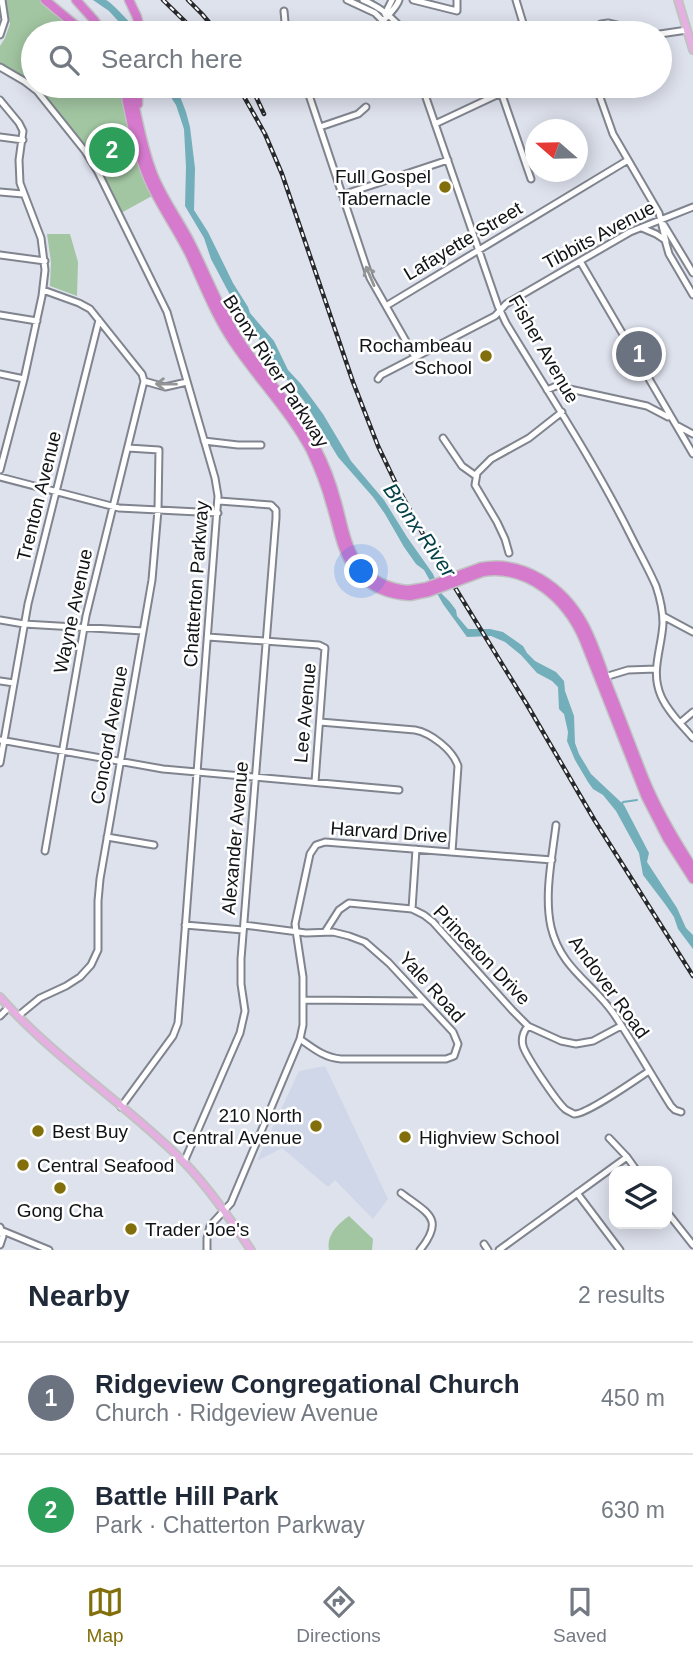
<!DOCTYPE html>
<html lang="en">
<head>
<meta charset="utf-8">
<style>
	:root { --surface:#fff; --page:#f2f2f3; --text:#1f2937; --muted:#747a83; --line:#e0e1e3; --accent:#826e0a }
	body { margin:0; font-family:Helvetica,sans-serif; background:var(--page); color:var(--text) }
	.controls { position:absolute; right:21px; bottom:21px; display:grid; overflow:hidden; border-radius:14px; box-shadow:0 4px 18px #0003 }
	.controls button { width:63px; height:63px; display:grid; place-items:center; padding:0; border:0; border-bottom:2px solid var(--line); background:var(--surface); color:var(--text); font:35px sans-serif }
	.compass { position:absolute; left:525px; top:119px; width:63px; height:63px; border-radius:50%; background:var(--surface); box-shadow:0 4px 18px #0003; rotate:290deg }
	.you { position:absolute; left:362px; top:572px; width:24px; height:24px; margin:-18px; border:5px solid #fff; border-radius:50%; background:#1a73e8; box-shadow:0 0 0 10px #1a73e833 }
	.badge { display:grid; place-items:center; width:46px; height:46px; border-radius:50%; background:var(--accent); color:#fff; font-size:23px; font-weight:700 }
	.pin { position:absolute; translate:-50% -50%; border:4px solid #fff; box-shadow:0 2px 7px #0006 }
	.list { margin:0; padding:0; list-style:none }
	h2 { display:flex; justify-content:space-between; align-items:center; height:91px; margin:0; padding:0 28px; font-size:30px }
	h2 small { font-size:23px; font-weight:400; color:var(--muted) }
	.list li { display:grid; grid-template-columns:46px 1fr auto; gap:21px; align-items:center; box-sizing:border-box; height:112px; padding:0 28px; border-top:2px solid var(--line) }
	.list b { display:block; font-size:26px; white-space:nowrap }
	.list p { margin:0; font-size:23px; white-space:nowrap; color:var(--muted) }
	.list em { font-size:23px; font-style:normal; color:var(--muted) }
	.icon { flex:none; width:38px; height:38px; fill:none; stroke:currentColor; stroke-width:2; stroke-linecap:round; stroke-linejoin:round }
	.map { position:relative; flex:none; width:693px; height:1250px; overflow:hidden }
	.search { position:absolute; background:var(--surface); box-shadow:0 4px 18px #0003; left:21px; right:21px; top:21px; height:77px; display:flex; align-items:center; gap:18px; box-sizing:border-box; padding:0 24px; border-radius:38px; color:var(--muted); font-size:26px }
	.sheet { height:315px; background:var(--surface) }
	nav { display:flex; justify-content:space-around; align-items:center; box-sizing:border-box; height:98px; border-top:2px solid var(--line); background:var(--surface); font-size:19px; color:var(--muted) }
	nav a { display:grid; justify-items:center; gap:4px }
	nav .on { color:var(--accent) }
	.map>svg:first-child { display:block }
</style>
</head>
<body>
<div class="map">
<svg width="693" height="1250" viewBox="0 0 693 1250">
	<rect width="100%" height="100%" fill="#dee2ed"/>
	<!-- built -->
	<path fill="#d0d7e9" d="M325,1066L388,1199L373,1219L335,1180L328,1187L282,1148L257,1161L299,1071Z"/>
	<!-- green -->
	<path fill="#a2c6a2" d="M5,0H41L82,33H33V84L0,63V46L5,38L10,24Z
		M36,86H121L152,196L121,213L93,156Z
		M47,234H70L78,262L77,296L50,286L51,262Z
		M349,1216L373,1239L372,1250H329C326,1235 338,1224 349,1216Z"/>
	<!-- water -->
	<path fill="#72afba" d="M93,0C97,0 102,0 106,0C112,2 133,27 141,33H129L109,11Z
		M169,86H176L186,112L190,127L195,168L194,210L208,232L233,283L248,307L250,313L274,341L288,370L301,384L323,414L351,461L384,500L407,537L433,574L442,594L450,602L456,610L457,616L468,629H490L503,632L523,646L527,653L535,661L556,672L564,681L565,691L574,716L575,743L579,754L591,774L624,805L649,853L647,862L677,908L686,928L693,935V949L678,929L674,917L665,904L643,875L639,853L616,811L603,795L593,789L588,782L575,760L567,741L568,732L564,714L559,709L558,687L552,681L537,673L521,655L505,642L491,636L467,637L443,604L424,570L416,564L404,547L385,514L373,497L338,457L304,401L278,368L229,293L211,259L204,238L185,206L186,167L184,129L176,105L172,99Z"/>
	<g fill="none" stroke-linecap="round" stroke-linejoin="round">
		<!-- stream -->
		<path stroke="#72afba" stroke-width="2" d="M622,804L623,802L637,800"/>
		<defs>
			<path id="minor" d="M347,0L375,13L395,33
				M363,0C380,7 394,18 405,33
				M413,0L457,11V0
				M516,0L526,33
				M284,11L285,22L289,33
				M385,14L392,0
				M371,33C379,24 396,10 399,0
				M585,33L601,24L608,23L651,33
				M660,34L687,30
				M0,35L5,20L2,0
				M0,67L24,81L37,91L85,151L98,172L167,312L215,478L218,496L178,1023L173,1036L121,1107
				M306,86L370,278L415,357
				M422,86L498,306L506,323C549,394 595,463 632,538C640,554 649,570 656,586C660,598 663,611 663,623C662,648 650,671 661,696C668,712 682,725 693,738
				M596,86L613,134L659,213L666,242
				M501,92L531,179
				M0,100L19,123L23,131L19,160L20,183L41,238L45,270L42,296L24,379L0,470
				M435,124L516,86
				M320,127L358,114L366,107
				M0,137L23,140
				M0,192L23,194
				M342,195L448,160
				M664,225L693,273
				M642,228L656,234L665,240L669,254L693,295
				M0,255L45,261
				M580,261L693,454
				M43,290L79,303L90,309L142,374L144,381L165,387L187,382
				M386,306L628,160
				M0,315L37,321
				M0,374L24,379
				M378,379L381,375L495,316L506,304L630,232L693,207
				M547,390L556,386L647,406L668,417
				M678,426L693,434
				M443,438L462,466L476,476
				M204,441L238,445H261
				M0,477L119,508L218,513
				M509,553L505,539L497,522L475,485L477,473L491,459L529,438L562,412
				M663,616L693,632
				M0,620L24,624L143,631
				M208,637L319,645L325,648L315,782
				M605,677L628,670L656,669
				M0,681L14,683
				M320,722L415,730C431,733 453,750 458,766L452,852
				M680,723L693,712
				M0,740L163,769L399,790
				M0,763L28,604L99,320
				M556,825C552,858 544,895 551,927C561,969 592,982 614,1014C634,1044 652,1076 671,1106L675,1110L681,1112
				M107,837L154,845
				M45,851L86,616L144,381
				M412,909L416,849
				M185,925L243,930
				M244,925L306,933L333,932L349,936L365,942L389,963L453,1032L458,1044L454,1056L446,1059H341C325,1058 314,1049 300,1039
				M325,932L339,910L349,903L412,909L424,915L433,922L513,1011L528,1026L561,1041L576,1044L593,1041L621,1026
				M303,1000L423,1001
				M0,1016L9,1007
				M18,1016L40,998L66,986L80,977L91,965L98,950V901L100,879L152,580L158,510L159,450L128,448
				M528,1026C523,1032 521,1038 523,1046C526,1056 556,1101 565,1109C566,1110 572,1113 574,1114C586,1115 637,1079 649,1071
				M609,1138L627,1157L637,1171
				M184,1162L240,1033L245,1011L241,984V959L276,518V510L271,505L219,501
				M401,1193C427,1213 446,1218 420,1250
				M577,1193L620,1250
				M667,1212L693,1245
				M0,1227L3,1236L0,1245
				M3,1231L49,1250
				M484,1244L488,1250
				M207,1250V1238L210,1226L231,1203L300,1039L303,1025V977L295,924L310,854L316,845L325,842L552,860
				M499,1250L627,1157"/>
			<path id="major" d="M678,0L693,50
				M0,997C55,1059 125,1103 183,1161C209,1188 230,1219 251,1250"/>
			<path id="highway" d="M45,0L85,33
				M76,0L94,20L103,33
				M129,0L137,17L141,33
				M124,86C130,117 136,149 148,178C159,204 176,227 189,253C203,283 215,315 234,343C258,379 290,411 311,451C319,468 326,486 331,505C338,527 341,551 355,570C368,587 389,595 410,596
				M130,86C137,113 141,142 151,169C160,196 178,218 191,244C206,274 218,306 236,335C260,374 295,407 316,448C325,465 332,484 337,503C343,524 346,550 361,567C373,582 389,588 408,590
				M138,104V86
				M481,567C523,559 563,587 583,623C594,643 601,666 609,688C621,718 632,748 644,778C657,810 674,839 693,868
				M483,572C529,565 567,600 584,640L646,797L667,838L693,879"/>
		</defs>
		<!-- minor casing -->
		<use href="#minor" stroke="#80848e" stroke-width="9"/>
		<!-- major casing -->
		<use href="#major" stroke="#c1c2c2" stroke-width="10"/>
		<!-- highway casing -->
		<use href="#highway" stroke="#c1c2c2" stroke-width="11"/>
		<!-- minor -->
		<use href="#minor" stroke="#fff" stroke-width="5"/>
		<!-- major -->
		<use href="#major" stroke="#e6afe2" stroke-width="6"/>
		<!-- highway -->
		<use href="#highway" stroke="#d67ace" stroke-width="8"/>
		<defs>
			<path id="rail" d="M163,0L197,33
				M188,0L202,14L218,33
				M238,86L265,134L282,174L353,382L378,446L399,490L430,547L526,703L595,821L693,976
				M251,86L264,114"/>
		</defs>
		<!-- rail casing -->
		<use href="#rail" stroke="#27292d" stroke-width="4.5"/>
		<!-- rail -->
		<use href="#rail" stroke="#fff" stroke-width="2" stroke-dasharray="5" stroke-linecap="butt"/>
		<defs>
			<path id="highway-bridge" d="M408,590L426,587L481,567
				M410,596L429,592L483,572"/>
		</defs>
		<!-- highway-bridge casing -->
		<use href="#highway-bridge" stroke="#c1c2c2" stroke-width="11" stroke-linecap="butt"/>
		<!-- highway-bridge -->
		<use href="#highway-bridge" stroke="#d67ace" stroke-width="8"/>
	</g>
	<!-- one-way arrows -->
	<defs><path id="oneway-shaft" d="M-6 0H5M1.5-3L5.5 0L1.5 3" fill="none" stroke-width="1.6" stroke-linecap="round" stroke-linejoin="round" transform="scale(1.75)"/></defs>
	<g stroke="#949596">
		<use href="#oneway-shaft" transform="translate(370 276) rotate(-113)"/>
		<use href="#oneway-shaft" transform="translate(166 384) rotate(-179)"/>
	</g>
	<!-- markers -->
	<g fill="#826e0a" stroke="#fff" stroke-width="2.5">
		<circle cx="445" cy="187" r="7"/>
		<circle cx="486" cy="356" r="7"/>
		<circle cx="316" cy="1126" r="7"/>
		<circle cx="38" cy="1131" r="7"/>
		<circle cx="405" cy="1137" r="7"/>
		<circle cx="23" cy="1165" r="7"/>
		<circle cx="60" cy="1188" r="7"/>
		<circle cx="131" cy="1229" r="7"/>
	</g>
	<g text-anchor="middle" dominant-baseline="central" stroke-width="5" stroke-linejoin="round" paint-order="stroke">
		<!-- poi labels -->
		<g font-size="19" fill="#111316" stroke="#fff" text-anchor="start">
			<text x="431" y="176" text-anchor="end">Full Gospel<tspan x="431" dy="22">Tabernacle</tspan></text>
			<text x="472" y="345" text-anchor="end">Rochambeau<tspan x="472" dy="22">School</tspan></text>
			<text x="302" y="1115" text-anchor="end">210 North<tspan x="302" dy="22">Central Avenue</tspan></text>
			<text x="52" y="1131">Best Buy</text>
			<text x="419" y="1137">Highview School</text>
			<text x="37" y="1165">Central Seafood</text>
			<text x="60" y="1210" text-anchor="middle">Gong Cha</text>
			<text x="145" y="1229">Trader Joe's</text>
		</g>
		<!-- street labels -->
		<g font-size="19" fill="#111316" stroke="#fff">
			<text transform="translate(599 235) rotate(-28)">Tibbits Avenue</text>
			<text transform="translate(463 241) rotate(-31)">Lafayette Street</text>
			<text transform="translate(544 349) rotate(60)">Fisher Avenue</text>
			<text transform="translate(276 371) rotate(57)">Bronx River Parkway</text>
			<text transform="translate(39 496) rotate(-76)">Trenton Avenue</text>
			<text transform="translate(196 584) rotate(-86)">Chatterton Parkway</text>
			<text transform="translate(73 611) rotate(-78)">Wayne Avenue</text>
			<text transform="translate(305 713) rotate(-85)">Lee Avenue</text>
			<text transform="translate(109 735) rotate(-80)">Concord Avenue</text>
			<text transform="translate(389 832) rotate(4)">Harvard Drive</text>
			<text transform="translate(235 838) rotate(-85)">Alexander Avenue</text>
			<text transform="translate(482 955) rotate(46)">Princeton Drive</text>
			<text transform="translate(432 987) rotate(48)">Yale Road</text>
			<text transform="translate(609 987) rotate(54)">Andover Road</text>
		</g>
		<!-- water labels -->
		<g font-size="21" font-style="italic" fill="#034048" stroke="#fff">
			<text transform="translate(420 530) rotate(55)">Bronx River</text>
		</g>
	</g>
</svg>
<div class="controls">
<button><svg class="icon" aria-label="layers" viewBox="0 0 24 24"><path d="M12 4l9 5-9 5-9-5zM3 14l9 5 9-5"/></svg></button>
</div>
<svg class="compass" viewBox="-18 -18 36 36"><path d="M0-13l5 13h-10z" fill="#e53935"/><path d="M0 13l5-13h-10z" fill="#747a83"/></svg>
<div class="you"></div>
<div class="pin badge" style="left:639px;top:354px;background:#6b7280">1</div>
<div class="pin badge" style="left:112px;top:150px;background:#2e9e5b">2</div>
<div class="search"><svg class="icon" aria-label="search" viewBox="0 0 24 24"><circle cx="10" cy="10" r="6"/><path d="M15 15l6 6"/></svg>Search here</div>
</div>
<section class="sheet">
<h2>Nearby<small>2 results</small></h2>
<ul class="list">
<li><span class="badge" style="background:#6b7280">1</span><div><b>Ridgeview Congregational Church</b><p>Church · Ridgeview Avenue</p></div><em>450 m</em></li>
<li><span class="badge" style="background:#2e9e5b">2</span><div><b>Battle Hill Park</b><p>Park · Chatterton Parkway</p></div><em>630 m</em></li>
</ul>
</section>
<nav>
<a class="on"><svg class="icon" aria-label="map" viewBox="0 0 24 24"><path d="M3 6l6-2 6 2 6-2v14l-6 2-6-2-6 2zM9 4v14M15 6v14"/></svg>Map</a>
<a><svg class="icon" aria-label="directions" viewBox="0 0 24 24"><path d="M12 3l9 9-9 9-9-9zM9 14v-3h6M13 9l2 2-2 2"/></svg>Directions</a>
<a><svg class="icon" aria-label="saved" viewBox="0 0 24 24"><path d="M7 4h10v16l-5-4-5 4z"/></svg>Saved</a>
</nav>
</body>
</html>
